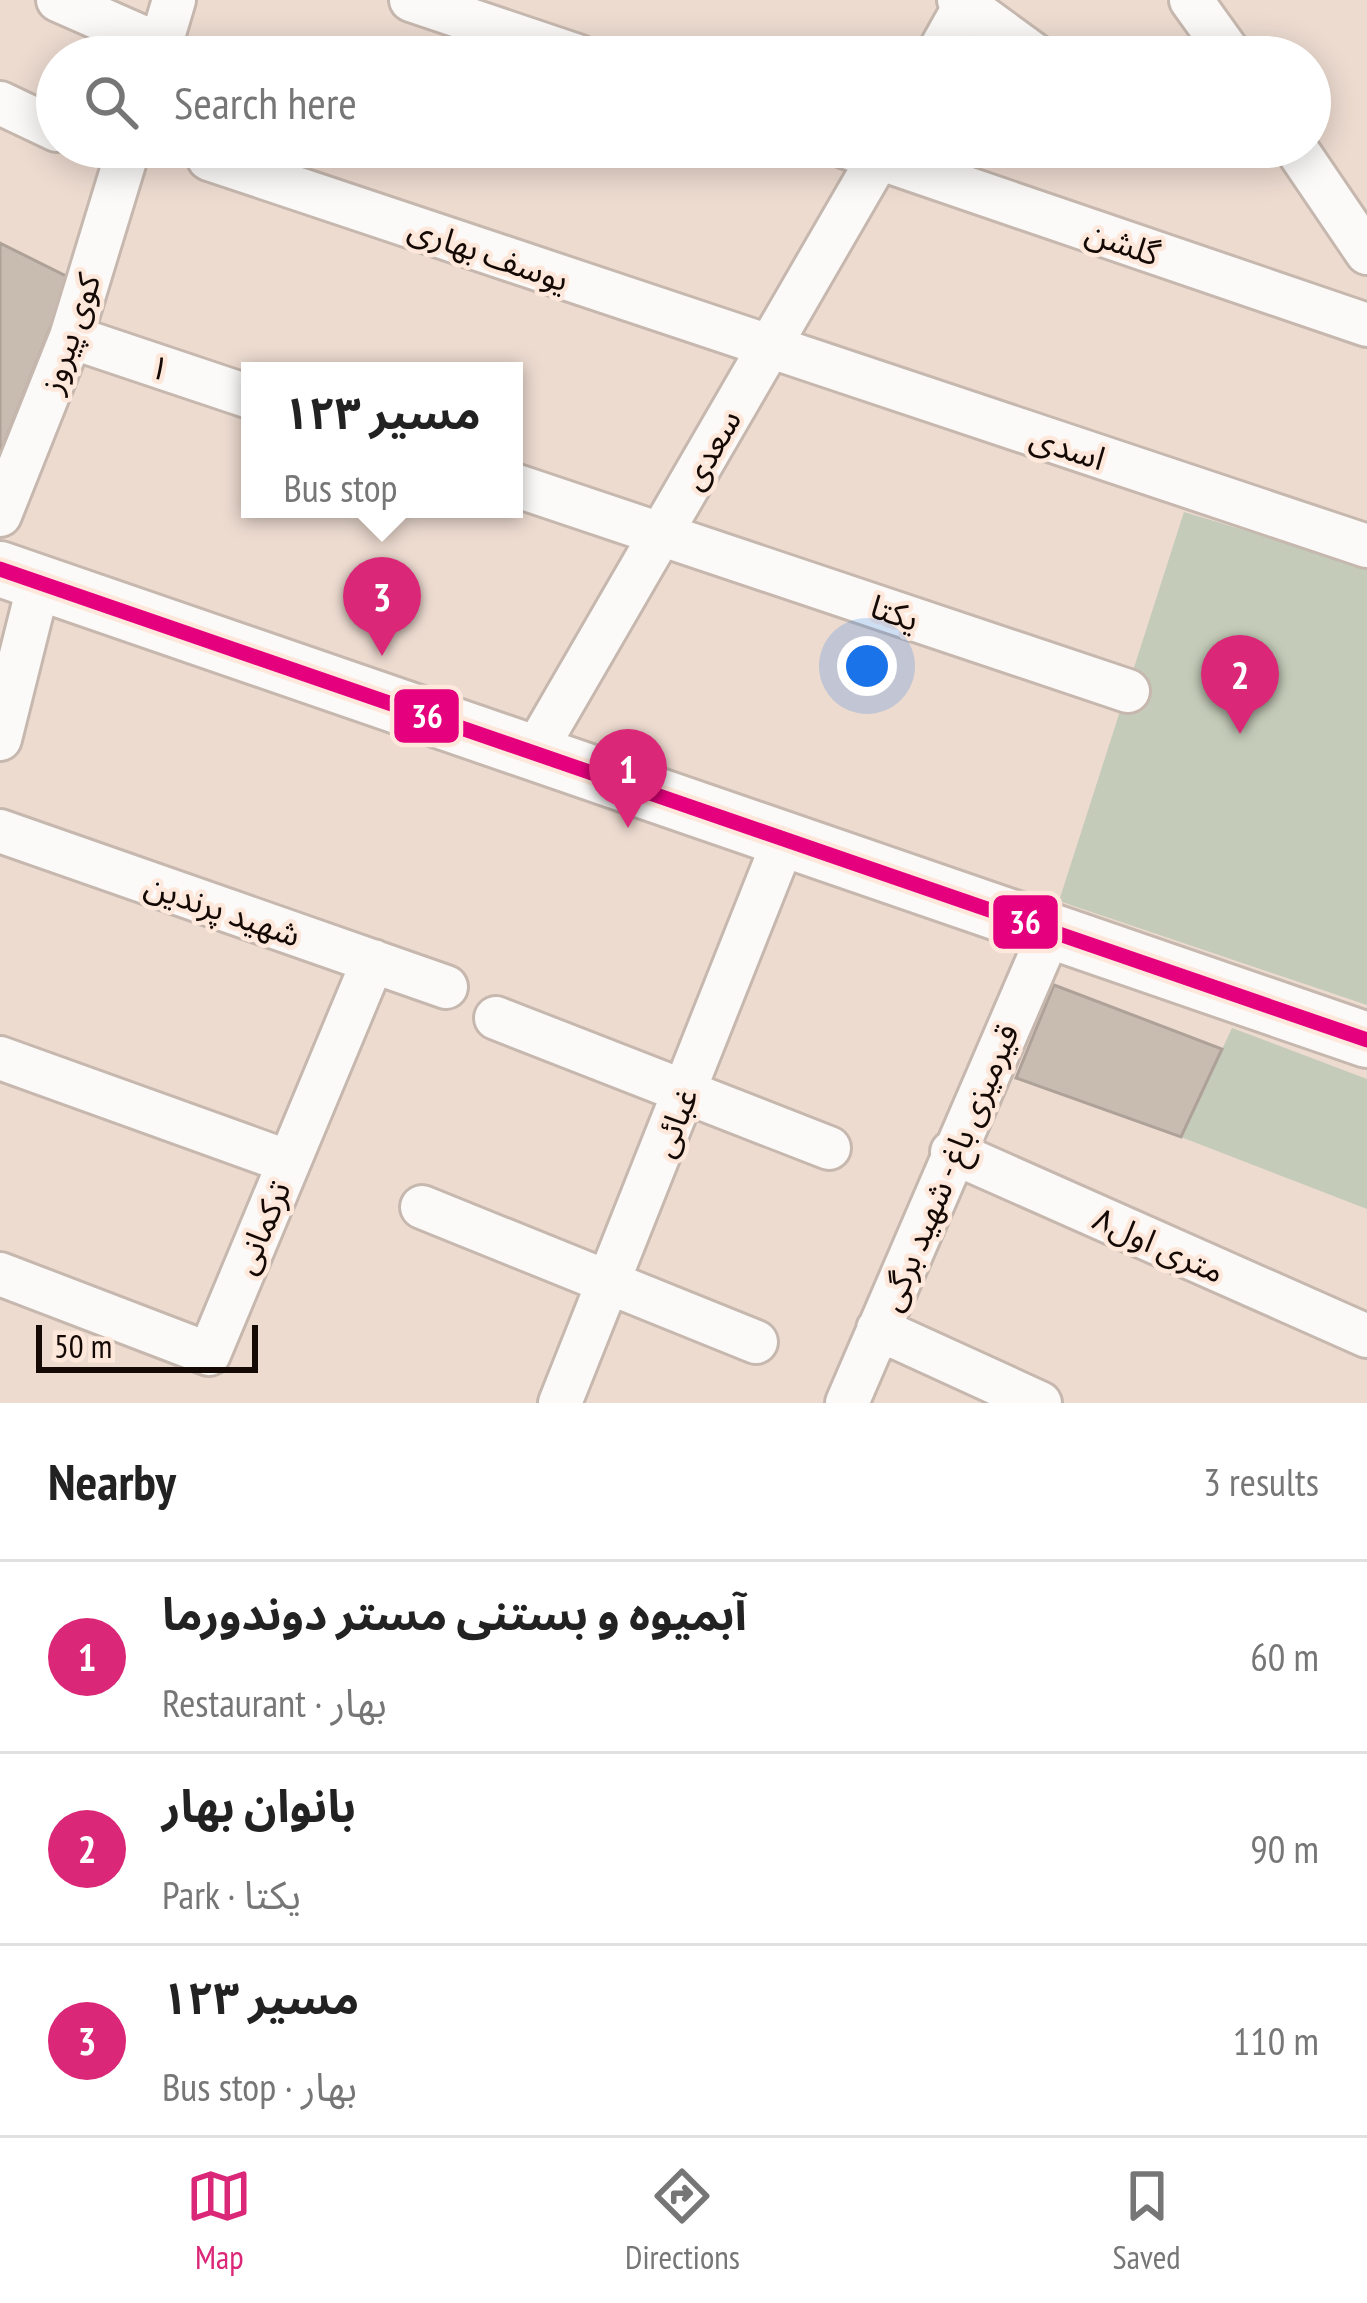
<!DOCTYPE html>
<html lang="en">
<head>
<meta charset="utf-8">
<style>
	:root { --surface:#fff; --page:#f6f6f6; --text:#222; --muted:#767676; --line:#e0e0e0; --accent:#db2777 }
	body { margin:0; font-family:"PT Sans Narrow","Noto Sans Arabic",sans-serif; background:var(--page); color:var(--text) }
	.scale { position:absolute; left:36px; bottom:30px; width:222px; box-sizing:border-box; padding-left:12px; border:6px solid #140904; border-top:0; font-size:33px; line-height:42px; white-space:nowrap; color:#140904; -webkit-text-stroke:9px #fde8db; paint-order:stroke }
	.you { position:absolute; left:867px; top:666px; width:42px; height:42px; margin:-30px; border:9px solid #fff; border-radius:50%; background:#1a73e8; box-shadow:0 0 0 18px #1a73e833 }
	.badge { display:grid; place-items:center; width:78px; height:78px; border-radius:50%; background:var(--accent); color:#fff; font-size:39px; font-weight:700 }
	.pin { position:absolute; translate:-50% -99px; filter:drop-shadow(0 3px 6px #0008) }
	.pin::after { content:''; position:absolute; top:63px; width:42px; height:36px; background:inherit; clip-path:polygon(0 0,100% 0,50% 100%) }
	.popup { position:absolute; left:241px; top:362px; width:282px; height:156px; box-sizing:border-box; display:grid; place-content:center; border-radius:0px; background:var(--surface); filter:drop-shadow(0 3px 9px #0005); font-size:39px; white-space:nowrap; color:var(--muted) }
	.popup b { font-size:45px; color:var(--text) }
	.popup::after { content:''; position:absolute; left:50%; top:100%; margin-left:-24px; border:24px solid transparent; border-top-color:var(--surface) }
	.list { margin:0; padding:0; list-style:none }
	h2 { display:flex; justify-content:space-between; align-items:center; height:156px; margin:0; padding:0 48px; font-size:51px }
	h2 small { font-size:39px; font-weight:400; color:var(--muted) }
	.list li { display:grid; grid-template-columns:78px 1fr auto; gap:36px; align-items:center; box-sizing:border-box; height:192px; padding:0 48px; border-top:3px solid var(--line) }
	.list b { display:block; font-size:45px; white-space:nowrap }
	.list p { margin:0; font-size:39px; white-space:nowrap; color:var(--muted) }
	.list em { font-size:39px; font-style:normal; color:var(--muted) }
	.icon { flex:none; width:66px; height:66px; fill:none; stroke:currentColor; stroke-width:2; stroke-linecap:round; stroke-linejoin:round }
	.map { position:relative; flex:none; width:1367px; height:1403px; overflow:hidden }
	.search { position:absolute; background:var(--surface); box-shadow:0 6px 30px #0003; left:36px; right:36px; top:36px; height:132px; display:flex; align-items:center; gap:30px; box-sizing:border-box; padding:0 42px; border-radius:66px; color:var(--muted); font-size:45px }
	.sheet { height:732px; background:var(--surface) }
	nav { display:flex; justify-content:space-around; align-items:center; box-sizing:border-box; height:168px; border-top:3px solid var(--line); background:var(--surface); font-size:33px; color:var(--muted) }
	nav a { display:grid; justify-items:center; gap:6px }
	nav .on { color:var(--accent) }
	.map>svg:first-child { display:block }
</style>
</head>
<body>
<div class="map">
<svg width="1367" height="1403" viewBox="0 0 1367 1403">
	<rect width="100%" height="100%" fill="#eddbd0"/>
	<!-- green -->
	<path fill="#c4cbb8" d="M1184,512L1367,567V1005L1059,901Z
		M1232,1028L1367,1079V1209L1181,1137Z"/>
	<!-- building -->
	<path fill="#c8bcb1" stroke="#aea298" stroke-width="3" d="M0,243L70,278L0,454Z
		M1054,985L1222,1049L1181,1137L1016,1078Z"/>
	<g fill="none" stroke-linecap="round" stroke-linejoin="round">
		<defs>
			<path id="minor" d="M58,0L160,45
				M411,0L580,57
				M959,0L1037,57
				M1191,0L1232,57
				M157,57L174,0
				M936,57L968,0
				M0,103L57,130
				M846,147L1367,325
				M1295,147L1367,253
				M209,159L1367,546
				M71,337L250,397
				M514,485L1128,691
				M0,515L71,337L129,147
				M0,739L39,583
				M535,751L885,147
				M0,831L446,987
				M496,1018L829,1148
				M0,1058L289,1162
				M952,1152L1367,1336
				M422,1207L756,1342
				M0,1274L209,1354L373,961
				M878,1329L1040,1403
				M560,1403L784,840
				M847,1403L1050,932"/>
			<path id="major" d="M0,569L1367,1040"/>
		</defs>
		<!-- minor casing -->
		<use href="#minor" stroke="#c6b8af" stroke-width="48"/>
		<!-- major casing -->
		<use href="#major" stroke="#c6b8af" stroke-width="60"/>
		<!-- minor -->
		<use href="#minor" stroke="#fcfaf8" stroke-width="42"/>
		<!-- major -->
		<use href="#major" stroke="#fcfaf8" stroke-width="54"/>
		<defs>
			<path id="bus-1" d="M0,569L1367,1040"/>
		</defs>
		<!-- bus-1 casing -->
		<use href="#bus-1" stroke="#fde8db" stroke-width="24"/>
		<!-- bus-1 -->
		<use href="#bus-1" stroke="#e5007d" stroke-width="15"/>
	</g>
	<g text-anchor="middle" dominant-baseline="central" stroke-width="9" stroke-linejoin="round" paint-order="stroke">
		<!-- street labels -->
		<g font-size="33" fill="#140904" stroke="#fde8db">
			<text transform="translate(1123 242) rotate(19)">گلشن</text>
			<text transform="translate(489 253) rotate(19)">یوسف بهاری</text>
			<text transform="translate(69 333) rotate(-71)">کوی پیروز</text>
			<text transform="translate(160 367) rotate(18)">۱</text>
			<text transform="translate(1068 447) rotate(18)">اسدی</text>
			<text transform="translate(710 449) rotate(-60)">سعدی</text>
			<text transform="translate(895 612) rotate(19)">یکتا</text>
			<text transform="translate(223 909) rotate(19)">شهید پرندین</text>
			<text transform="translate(674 1122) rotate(-68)">غبائی</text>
			<text transform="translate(948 1167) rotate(-67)">قیرمیزی باغ - شهید برگی</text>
			<text transform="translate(261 1227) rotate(-67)">ترکمانی</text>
			<text transform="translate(1159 1244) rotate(24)">۸متری اول</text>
		</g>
	</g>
	<g stroke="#fde8db" stroke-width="4.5">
		<rect x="392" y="687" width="69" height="58" rx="12" fill="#e5007d"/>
		<rect x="991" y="893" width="69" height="58" rx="12" fill="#e5007d"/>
	</g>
	<g font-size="33" text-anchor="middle" font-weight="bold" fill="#fff">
		<text x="427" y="728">36</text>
		<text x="1025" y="934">36</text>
	</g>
</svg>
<div class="scale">50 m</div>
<div class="you"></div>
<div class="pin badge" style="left:628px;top:828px">1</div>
<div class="pin badge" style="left:1240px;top:734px">2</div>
<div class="pin badge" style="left:382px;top:656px">3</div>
<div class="popup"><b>مسیر ۱۲۳</b>Bus stop</div>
<div class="search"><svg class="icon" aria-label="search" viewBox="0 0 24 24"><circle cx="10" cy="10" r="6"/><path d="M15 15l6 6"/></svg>Search here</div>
</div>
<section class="sheet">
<h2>Nearby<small>3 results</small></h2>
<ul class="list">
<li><span class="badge">1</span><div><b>آبمیوه و بستنی مستر دوندورما</b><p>Restaurant · بهار</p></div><em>60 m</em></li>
<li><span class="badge">2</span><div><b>بانوان بهار</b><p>Park · یکتا</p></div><em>90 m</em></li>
<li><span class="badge">3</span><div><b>مسیر ۱۲۳</b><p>Bus stop · بهار</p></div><em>110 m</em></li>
</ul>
</section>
<nav>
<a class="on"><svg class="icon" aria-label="map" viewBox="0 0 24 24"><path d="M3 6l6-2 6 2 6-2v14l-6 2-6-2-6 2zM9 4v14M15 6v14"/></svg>Map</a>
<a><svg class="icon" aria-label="directions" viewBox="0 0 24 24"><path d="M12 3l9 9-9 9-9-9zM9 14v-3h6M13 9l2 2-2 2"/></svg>Directions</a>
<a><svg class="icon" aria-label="saved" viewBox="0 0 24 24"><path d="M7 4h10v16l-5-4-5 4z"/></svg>Saved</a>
</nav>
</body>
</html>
